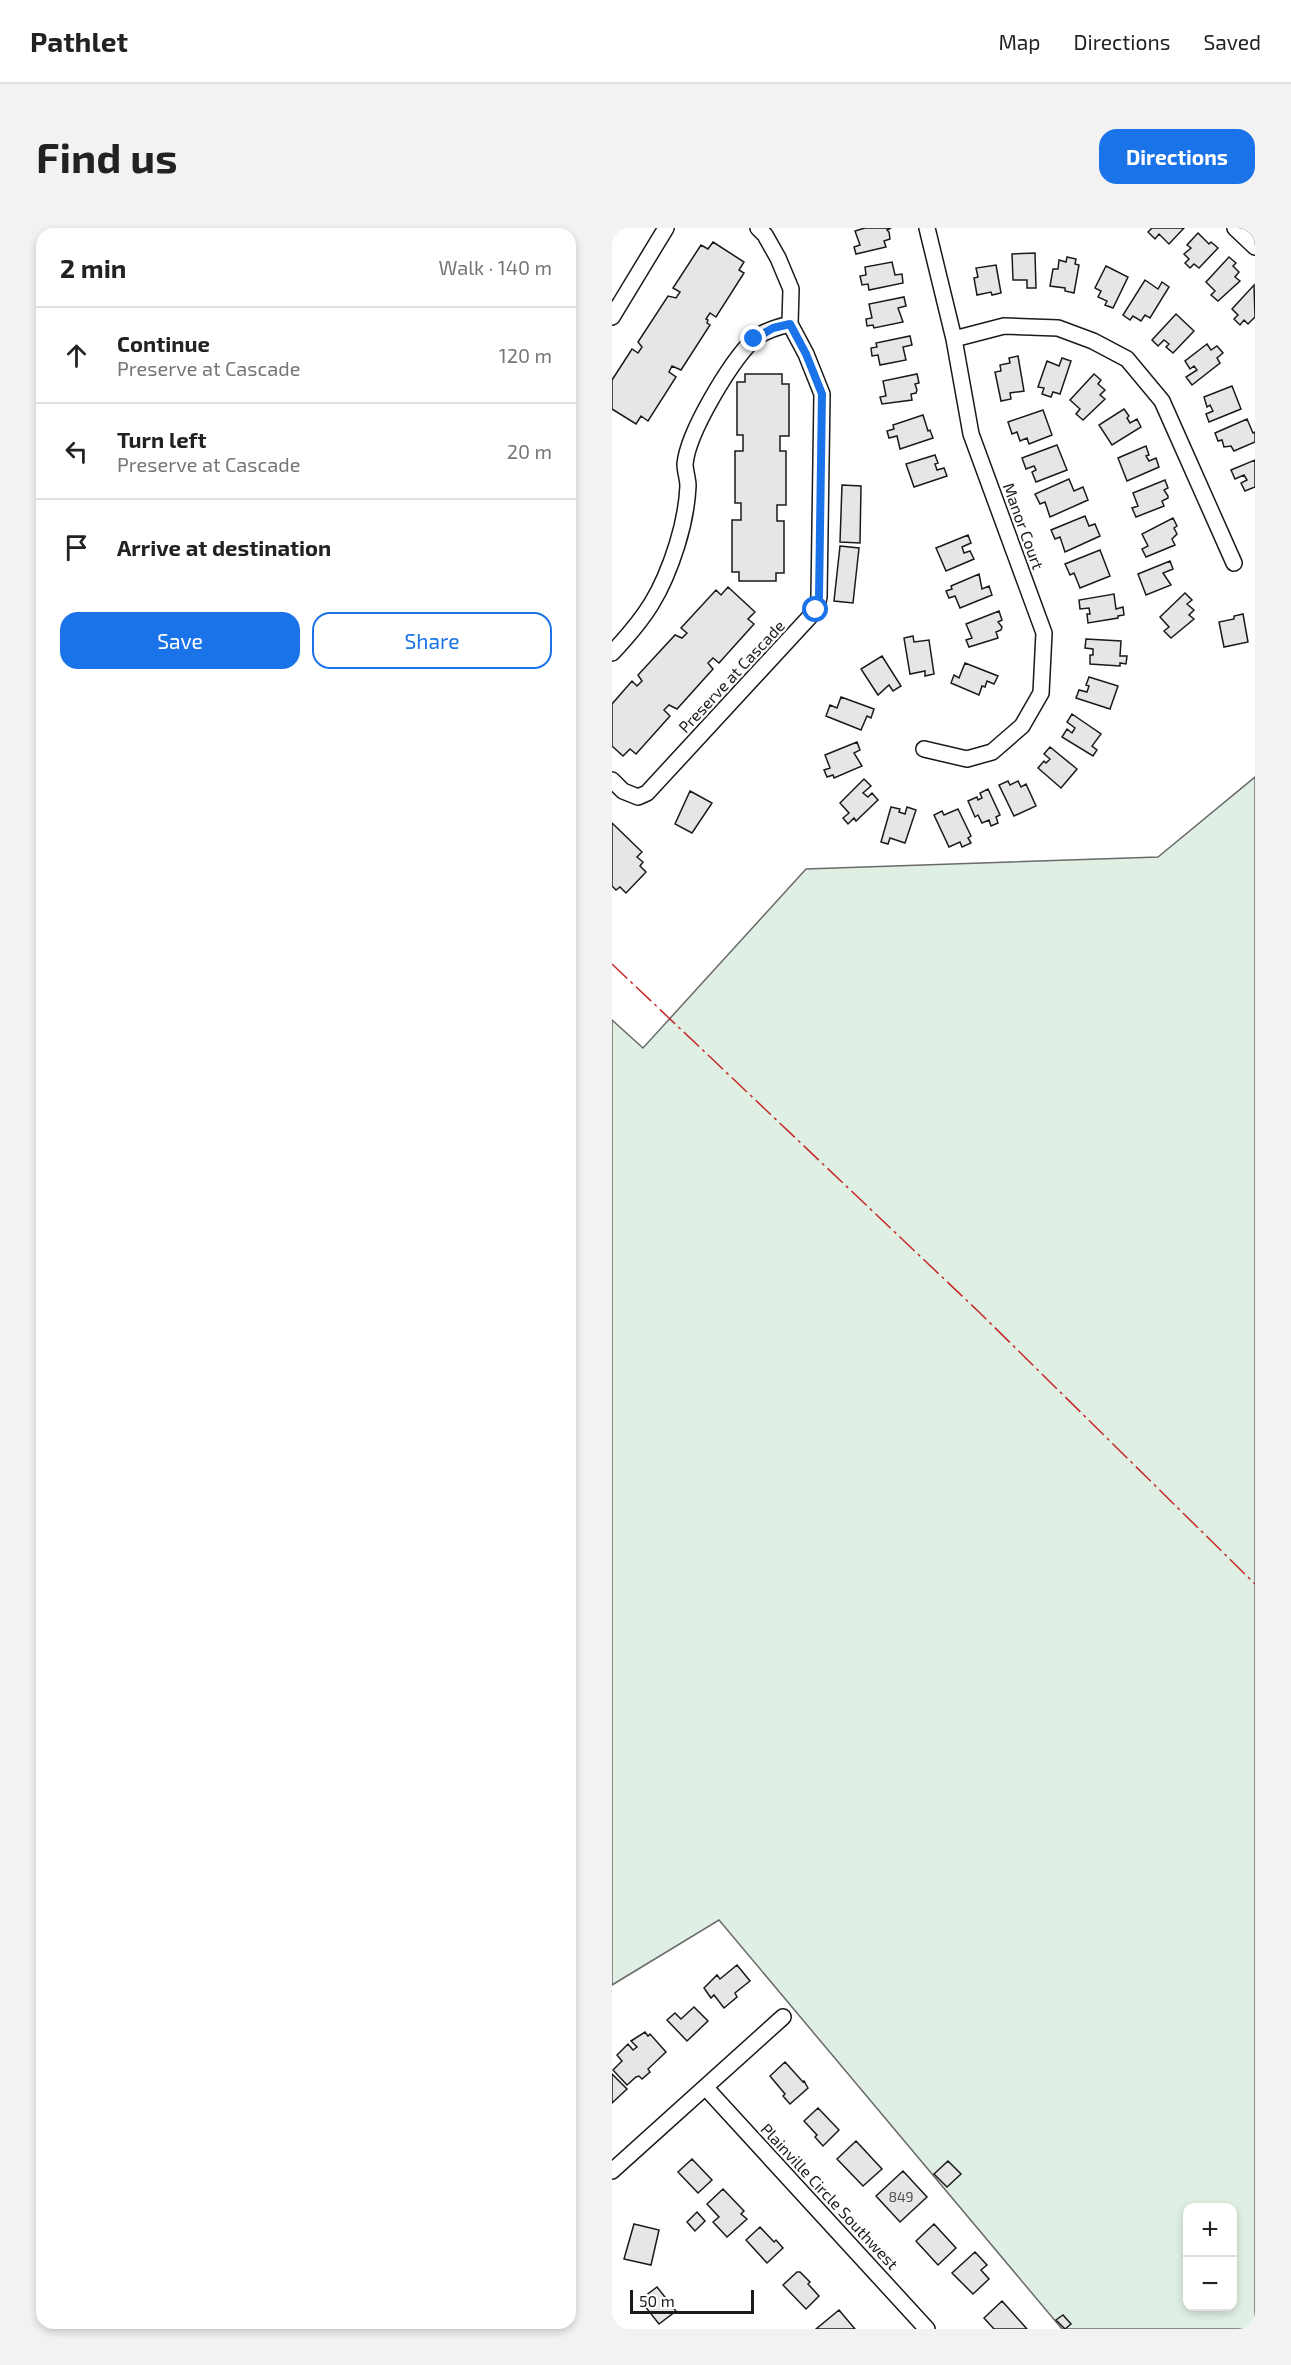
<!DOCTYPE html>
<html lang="en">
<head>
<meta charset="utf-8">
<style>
	:root { --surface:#fff; --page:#f2f2f2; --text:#222; --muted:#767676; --line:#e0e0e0; --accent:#1a73e8 }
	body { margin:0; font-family:"Exo 2",sans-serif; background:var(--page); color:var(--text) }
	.controls { position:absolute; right:18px; bottom:18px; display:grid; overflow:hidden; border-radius:12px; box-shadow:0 3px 9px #0003 }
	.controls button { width:54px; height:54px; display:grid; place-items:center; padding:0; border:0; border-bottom:2px solid var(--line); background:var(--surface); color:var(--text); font:30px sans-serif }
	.scale { position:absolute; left:18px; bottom:15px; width:124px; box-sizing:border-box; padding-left:6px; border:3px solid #1a1a1a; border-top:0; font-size:16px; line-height:21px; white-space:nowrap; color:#1a1a1a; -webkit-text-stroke:4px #fff; paint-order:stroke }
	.stop { position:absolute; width:18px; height:18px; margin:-14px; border:4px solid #1a73e8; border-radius:50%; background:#fff }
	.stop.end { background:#1a73e8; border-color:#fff; box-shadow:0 2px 6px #0008 }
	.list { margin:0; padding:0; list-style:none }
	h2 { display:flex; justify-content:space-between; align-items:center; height:78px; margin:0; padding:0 24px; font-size:26px }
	h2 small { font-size:20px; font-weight:400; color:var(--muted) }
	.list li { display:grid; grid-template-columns:39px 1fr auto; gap:18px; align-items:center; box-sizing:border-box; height:96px; padding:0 24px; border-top:2px solid var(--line) }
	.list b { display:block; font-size:22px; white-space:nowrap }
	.list p { margin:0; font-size:20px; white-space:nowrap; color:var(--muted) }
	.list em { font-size:20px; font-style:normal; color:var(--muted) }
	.actions { display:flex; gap:12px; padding:18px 24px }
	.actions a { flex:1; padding:14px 0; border:2px solid var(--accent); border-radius:18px; text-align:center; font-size:21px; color:var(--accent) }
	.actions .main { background:var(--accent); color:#fff }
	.icon { flex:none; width:33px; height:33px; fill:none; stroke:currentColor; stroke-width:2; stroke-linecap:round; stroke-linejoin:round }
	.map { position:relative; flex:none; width:643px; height:2101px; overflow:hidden; border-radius:18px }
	header { display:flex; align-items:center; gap:36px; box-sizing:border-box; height:84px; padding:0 30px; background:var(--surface); border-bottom:2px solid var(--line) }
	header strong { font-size:28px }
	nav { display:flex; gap:33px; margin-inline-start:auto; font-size:21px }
	.intro { display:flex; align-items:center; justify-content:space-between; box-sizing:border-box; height:144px; padding:0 36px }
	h1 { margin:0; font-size:42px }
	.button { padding:15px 27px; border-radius:18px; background:var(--accent); color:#fff; font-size:21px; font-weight:700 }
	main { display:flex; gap:36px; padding:0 36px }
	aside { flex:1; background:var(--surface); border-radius:18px; box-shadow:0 3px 9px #0003 }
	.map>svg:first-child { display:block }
</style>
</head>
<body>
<header>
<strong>Pathlet</strong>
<nav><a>Map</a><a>Directions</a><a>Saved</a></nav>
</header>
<div class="intro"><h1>Find us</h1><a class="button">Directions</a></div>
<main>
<aside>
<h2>2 min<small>Walk · 140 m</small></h2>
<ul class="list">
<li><svg class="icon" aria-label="ahead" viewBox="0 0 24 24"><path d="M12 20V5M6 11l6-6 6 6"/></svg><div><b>Continue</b><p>Preserve at Cascade</p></div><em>120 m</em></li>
<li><svg class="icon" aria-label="left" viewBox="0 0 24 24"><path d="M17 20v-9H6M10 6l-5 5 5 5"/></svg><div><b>Turn left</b><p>Preserve at Cascade</p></div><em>20 m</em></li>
<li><svg class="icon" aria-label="arrive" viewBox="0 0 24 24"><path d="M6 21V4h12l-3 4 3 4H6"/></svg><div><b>Arrive at destination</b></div></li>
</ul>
<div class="actions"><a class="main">Save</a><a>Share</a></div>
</aside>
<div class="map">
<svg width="643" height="2101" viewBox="0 0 643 2101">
	<rect width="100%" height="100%" fill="#fff"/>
	<!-- green -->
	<path fill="#e0efe3" stroke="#6a6a6a" stroke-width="1.5" fill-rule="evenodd" d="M643,549V2101H450L107,1692L0,1757V792L31,820L194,641L546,629ZM576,1980H620V2078H576Z"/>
	<!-- building -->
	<path fill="#e6e6e6" stroke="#1a1a1a" stroke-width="1.5" d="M253,0H279L275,2L277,4L278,11L272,13L274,19L244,26L242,19L248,17L243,3Z
		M540,0H572L557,16L547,6L543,11L536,4Z
		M586,5L597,16L599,14L606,20L587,40L582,36L578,40L573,35L577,31L572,26L579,20L575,17Z
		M101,14L132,34L127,42L132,45L104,89L98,85L94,91L96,92L95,95L98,97L69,142L60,138L57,144L64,149L36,193L29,188L24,196L0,181V152L20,121L26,125L30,119L26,114L56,68L64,70L68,64L61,60L89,17L96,21Z
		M423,25L424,60H415V52H401L400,26Z
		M455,29L464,31L463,36L467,37L462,65L453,63V60L438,58L441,41H446L447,32L454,34Z
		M617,29L624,35L621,38L627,44L623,49L628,53L606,73L599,67L603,63L594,54Z
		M280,34L283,47L290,46L291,55L257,62L256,56L250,57L248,48L254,47L253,39Z
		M384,37L389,65L380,67L379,64L365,67L362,50L366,49L364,40Z
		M494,38L516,49L501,80L493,77L495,73L486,69L489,63L483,60Z
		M533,52L546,61L550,54L557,59L538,90L533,87L529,93L521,88L518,92L511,87Z
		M642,57L643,89L636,96L632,92L628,97L622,91L626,87L620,81Z
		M292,69L294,78L286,80L291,94L262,100L261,97L255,98L254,91L260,90L257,76Z
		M564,86L582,103L561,125L554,119L557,116L552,112L546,118L540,112Z
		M298,108L300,117L291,119L294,132L268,137L266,127L260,128L259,120L265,119L264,115Z
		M595,116L599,122L605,118L611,125L605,130L608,135L580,157L574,149L585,142L582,138L578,141L573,133Z
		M406,128L412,163L398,165L399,171L389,173L383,144L389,143L388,137L398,135L397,130Z
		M450,130L459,133L448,166L441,164L439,169L430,166L432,160L426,159L435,133L447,138Z
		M133,146H170V156H177V208H168V223H174V277H165V293H172V345H164V353H127V344H120V292H129V275H123V223H131V207H125V154H133Z
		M305,146L307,155L303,156L305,162L304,165L299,166L300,172L270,176L268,169L274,168L271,153Z
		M482,146L489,152L486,156L493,162L488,167L493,171L471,192L464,186L468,181L458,172Z
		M620,158L629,181L597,194L594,186L601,183L598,177L595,179L592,169Z
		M512,181L517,188L515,190L518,195L525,191L529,199L500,217L487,197Z
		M431,182L440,207L417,216L415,210L408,213L405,204L400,206L396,194Z
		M311,187L316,203L318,202L321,210L288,221L285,208L277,210L275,203L282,201L281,197Z
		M635,191L641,205L643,204V214L622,223L619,218L612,219L610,212L606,213L603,205Z
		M445,217L455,242L424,254L420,244L424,242L422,238L414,241L410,230Z
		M534,218L537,227L534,228L537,233L544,230L547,239L515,253L506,230Z
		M323,227L326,235L323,236L325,242L332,240L335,248L302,259L294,236Z
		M643,232V259L633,263L629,255L635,252L632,247L623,251L619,242Z
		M457,251L462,263L471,259L476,272L438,289L433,274L428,276L423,266Z
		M553,252L556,260L552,262L556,268V270L550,273L552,278L524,289L520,280L526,278L521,265Z
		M230,257L249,258L248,315L228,314Z
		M473,288L477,298L483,296L488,308L453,324L448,309L443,311L439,302Z
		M561,290L565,298L562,300L565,306L560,311L563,317L534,329L530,321L536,318L530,306Z
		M356,307L359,315L350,319L352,325L358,323L362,331L334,343L324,320Z
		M228,318L247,320L241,375L222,373Z
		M488,322L498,348L468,360L462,345L458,347L453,336Z
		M558,333L561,341L551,345L559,357L534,367L526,346Z
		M367,346L370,361L377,358L380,367L348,380L343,368L337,370L334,363L340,361L339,358Z
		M116,359L143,384L136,391L142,396L107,435L101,430L96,435L101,441L65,481L57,477L52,482L58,488L24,526L18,521L11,528L0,518V476L20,453L25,458L30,453L26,447L63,407L70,410L75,405L69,400L104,362L109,367Z
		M573,365L580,372L575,376L582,382L577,387L582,391L559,410L552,403L557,399L548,389Z
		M502,366L504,381L511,379L512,387L506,388V390L476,395L475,386H478L477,380L468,381L467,372Z
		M387,383L390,392L386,394L390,399L389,402L384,404L386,410L357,419L354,412L360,410L354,396Z
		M631,386L636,414L612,419L607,394L622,391V388Z
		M301,408L302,414L317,412L322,446L313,448V443L298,446L292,410Z
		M474,411L509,413L508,428H515L514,436L508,435V438L478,436V427H481V421L473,420Z
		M270,428L289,458L281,463L277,457L266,467L249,441Z
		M353,435L386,448L382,456L375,453L373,459L370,458L367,467L339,455L342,447L347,450Z
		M477,449L506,458L498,481L464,470L467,462L475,464L477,458L474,457Z
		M229,469L262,481L259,490L255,488L249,502L214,488L218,477L225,480Z
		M460,486L489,506L480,518L485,522L481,528L450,509L455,501L460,505L463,500L455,494Z
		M245,514L248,522L242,525L250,538L222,550L221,547L215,549L212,542L218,540L213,527Z
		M438,519L465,541L449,560L426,540L432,533L434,535L438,531L432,526Z
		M252,551L259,558L251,565L256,569L260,565L266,572L244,593L242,590L236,596L231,590L237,585L228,575Z
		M396,553L398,557L406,553L409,559L414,556L424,578L402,588L387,557Z
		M376,561L388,587L384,589L386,595L379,598L377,592L370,595L366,587L363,589L356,573L365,569L366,572L370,570L368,565Z
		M78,563L100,575L80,605L63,596Z
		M279,579L288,581L287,584L293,586L295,579L304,582L293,615L278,610L276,616L269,614Z
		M346,581L359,608L356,610L359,615L350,619L348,614L337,619L322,587L330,583L332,587Z
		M0,595L30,624L25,629L31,634L28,638L34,644L14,665L8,659L4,662L0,658Z
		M125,1737L138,1753L123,1765L125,1769L112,1780L102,1767L99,1770L92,1760L105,1747L108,1751Z
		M82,1779L96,1793L75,1813L55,1792L63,1785L69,1791Z
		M33,1804L36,1808L38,1806L54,1824L36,1841L38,1844L30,1851L27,1848L24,1849L15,1857L1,1842L10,1833L5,1827L16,1816L21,1822L25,1819L19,1813Z
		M173,1834L191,1854L192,1853L196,1860L178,1876L171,1868L173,1866L158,1848Z
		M0,1846L15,1861L0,1875Z
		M206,1880L227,1902L211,1918L203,1909L205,1907L192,1893Z
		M244,1913L270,1941L251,1958L225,1931Z
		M80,1931L100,1952L86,1965L66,1944Z
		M336,1933L349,1946L335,1959L322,1946Z
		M291,1943L315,1969L288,1994L264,1968Z
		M111,1961L132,1983L129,1986L135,1991L115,2009L101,1994L107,1989L95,1976Z
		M85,1984L93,1993L83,2003L75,1994Z
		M22,1996L47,2002L39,2037L12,2031Z
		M322,1996L344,2020L326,2037L304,2013Z
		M148,1999L162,2014L164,2012L171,2020L155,2035L134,2012Z
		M363,2024L375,2037L369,2042L377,2051L361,2066L340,2045Z
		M185,2044H188L198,2054L196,2056L207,2068L194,2081L171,2057Z
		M45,2059L64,2083L47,2096L28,2072Z
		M390,2073L415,2101H382L372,2090Z
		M227,2082L243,2101H204Z
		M451,2087L459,2096L453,2101L444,2092Z"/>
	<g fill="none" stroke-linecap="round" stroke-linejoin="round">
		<defs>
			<path id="minor" d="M623,0L643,19
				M0,89L54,0
				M342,111L392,98L446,100L481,113L515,131L550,173L622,335
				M0,425C34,389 50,365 65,317C71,298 75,278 76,258C76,251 73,243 73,236C76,204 118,135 141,112C151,103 165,99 178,96
				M312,521L355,531L380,524L410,498L429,465L432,405L359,206L342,111L315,0
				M0,552L11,563L26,569L35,565L204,382L207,369L210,166L194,126L178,96L179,61L166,30L153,7L146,0
				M94,1860L315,2101
				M0,1943L171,1789"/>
		</defs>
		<!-- minor casing -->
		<use href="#minor" stroke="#1a1a1a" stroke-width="18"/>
		<!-- minor -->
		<use href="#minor" stroke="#fff" stroke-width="15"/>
		<!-- power -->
		<path stroke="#c62828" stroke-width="1.5" stroke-dasharray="21 4.5 3 4.5" stroke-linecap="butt" d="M0,736L367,1084L643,1356"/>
	</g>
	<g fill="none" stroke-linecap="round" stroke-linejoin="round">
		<!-- route -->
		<path stroke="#1a73e8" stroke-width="8" d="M142,111L161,100L178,96L194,126L210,166L207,369L204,382"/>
	</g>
	<g text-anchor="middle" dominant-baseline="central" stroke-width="4.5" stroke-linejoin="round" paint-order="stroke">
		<!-- number labels -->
		<g font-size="14" fill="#4d4d4d">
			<text x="289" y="1968">849</text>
		</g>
		<!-- street labels -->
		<g font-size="16" fill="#1a1a1a" stroke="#fff">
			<text transform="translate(412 298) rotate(70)">Manor Court</text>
			<text transform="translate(119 448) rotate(-47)">Preserve at Cascade</text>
			<text transform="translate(218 1968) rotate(47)">Plainville Circle Southwest</text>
		</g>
	</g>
</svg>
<div class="controls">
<button>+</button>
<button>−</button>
</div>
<div class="scale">50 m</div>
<div class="stop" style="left:204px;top:382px"></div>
<div class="stop end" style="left:142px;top:111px"></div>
</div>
</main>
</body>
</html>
